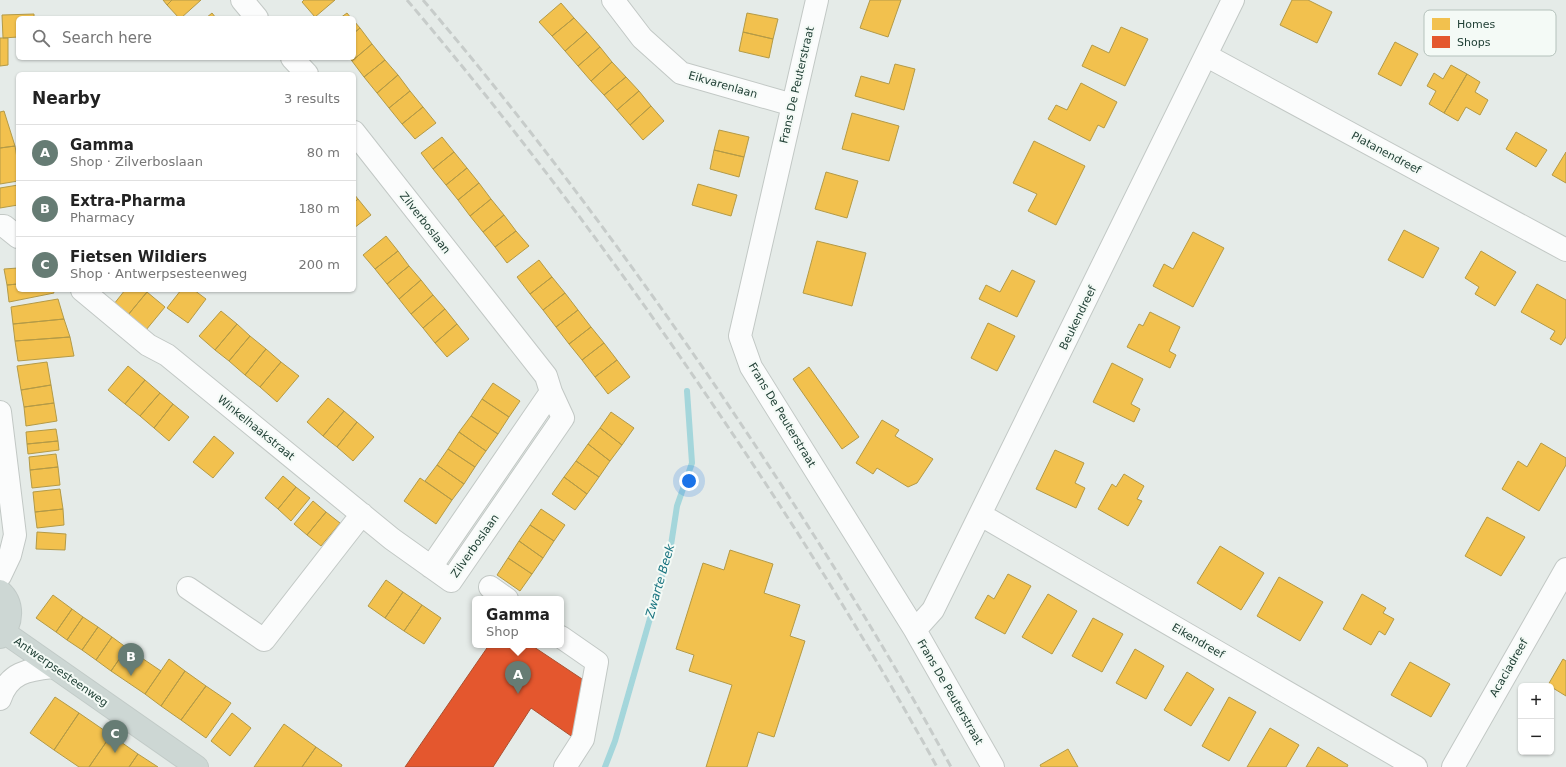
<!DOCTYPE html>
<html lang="en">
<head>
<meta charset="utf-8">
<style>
	:root { --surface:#fff; --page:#f2f2f2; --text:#222; --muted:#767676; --line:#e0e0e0; --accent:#667c74 }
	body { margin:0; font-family:"DejaVu Sans",sans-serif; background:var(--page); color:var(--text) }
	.controls { position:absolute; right:12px; bottom:12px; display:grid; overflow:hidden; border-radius:6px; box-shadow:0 1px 3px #0004 }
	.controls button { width:36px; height:36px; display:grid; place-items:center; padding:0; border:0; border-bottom:1px solid var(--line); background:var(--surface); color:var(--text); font:20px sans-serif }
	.you { position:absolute; left:689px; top:481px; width:14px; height:14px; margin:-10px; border:3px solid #fff; border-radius:50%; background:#1a73e8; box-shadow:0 0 0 6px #1a73e833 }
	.badge { display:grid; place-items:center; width:26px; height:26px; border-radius:50%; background:var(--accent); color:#fff; font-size:13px; font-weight:700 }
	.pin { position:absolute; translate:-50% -33px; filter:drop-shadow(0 1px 2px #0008) }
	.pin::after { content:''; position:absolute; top:21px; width:14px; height:12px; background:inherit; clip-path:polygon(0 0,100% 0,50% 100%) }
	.popup { position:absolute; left:472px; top:596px; width:92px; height:52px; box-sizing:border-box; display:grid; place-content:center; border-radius:6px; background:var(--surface); filter:drop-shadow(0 1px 3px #0005); font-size:13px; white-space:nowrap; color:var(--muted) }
	.popup b { font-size:15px; color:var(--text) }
	.popup::after { content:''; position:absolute; left:50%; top:100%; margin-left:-8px; border:8px solid transparent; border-top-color:var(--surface) }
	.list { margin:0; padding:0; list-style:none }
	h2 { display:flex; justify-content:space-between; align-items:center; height:52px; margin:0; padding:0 16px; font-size:17px }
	h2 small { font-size:13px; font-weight:400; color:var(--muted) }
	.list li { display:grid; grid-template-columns:26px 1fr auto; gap:12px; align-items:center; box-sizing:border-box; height:56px; padding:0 16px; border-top:1px solid var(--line) }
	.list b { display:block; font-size:15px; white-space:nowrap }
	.list p { margin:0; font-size:13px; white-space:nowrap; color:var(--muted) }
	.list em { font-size:13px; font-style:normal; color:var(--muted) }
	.icon { flex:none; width:22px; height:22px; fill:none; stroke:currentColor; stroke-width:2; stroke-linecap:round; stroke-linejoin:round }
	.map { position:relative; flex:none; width:1566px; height:767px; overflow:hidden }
	.search { position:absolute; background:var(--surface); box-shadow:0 1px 3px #0004; left:16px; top:16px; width:340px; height:44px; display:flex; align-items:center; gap:10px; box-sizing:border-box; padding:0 14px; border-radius:6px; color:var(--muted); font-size:15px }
	.panel { position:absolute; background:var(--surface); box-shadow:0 1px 3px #0004; left:16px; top:72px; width:340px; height:220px; border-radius:6px }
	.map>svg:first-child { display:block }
</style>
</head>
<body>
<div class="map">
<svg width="1566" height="767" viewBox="0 0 1566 767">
	<rect width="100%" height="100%" fill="#e5ebe8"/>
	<!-- homes -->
	<path fill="#f2c14e" stroke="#b39a47" d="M163,0H172L167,5Z
		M172,0H201L181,18H179L167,5Z
		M304,0H335L315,17L302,2Z
		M870,0H901L888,37L860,28Z
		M1292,0H1308L1332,12L1317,43L1280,25Z
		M561,3L574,18L552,36L539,22Z
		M212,13L216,18H206Z
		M347,13L351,18H340Z
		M747,13L778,19L773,39L743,32Z
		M34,14V18H18V37L3,38L2,15Z
		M574,18L587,32L565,51L552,36Z
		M354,21L360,28L354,33Z
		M1121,27L1148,39L1125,86L1082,66L1092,45L1109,53Z
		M360,28L372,44L352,61L349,58H354V33Z
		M587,32L600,47L578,66L565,51Z
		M743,32L773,39L769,58L739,51Z
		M0,38H8V65L0,66Z
		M1395,42L1418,54L1401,86L1378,74Z
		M372,44L385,60L364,77L352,61Z
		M600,47L612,62L591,81L578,66Z
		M385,60L398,75L377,93L364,77Z
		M612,62L626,77L604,95L591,81Z
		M895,64L915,69L904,110L855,96L861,76L889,84Z
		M1451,65L1467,74L1444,113L1429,104L1436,91L1427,86L1434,73L1443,79Z
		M1467,74L1480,82L1475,92L1488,100L1480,115L1466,107L1458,121L1444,113Z
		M398,75L410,91L389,108L377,93Z
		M626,77L639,91L617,110L604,95Z
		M1081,83L1117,102L1104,128L1098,125L1090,141L1048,119L1056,105L1067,110Z
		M410,91L423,107L402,124L389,108Z
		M639,91L651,106L630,125L617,110Z
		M651,106L664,121L643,140L630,125Z
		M423,107L436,123L415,139L402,124Z
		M4,111L15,146L0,148V112Z
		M852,113L899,126L889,161L842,149Z
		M719,130L749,137L744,157L714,150Z
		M1516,132L1547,150L1536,167L1506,149Z
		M442,137L454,152L433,169L421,153Z
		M1034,141L1085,166L1056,225L1028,211L1037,194L1013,183Z
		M15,146L18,164V181L0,184V148Z
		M714,150L744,157L739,177L710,169Z
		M454,152L467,168L446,185L433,169Z
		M1566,152V183L1552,175Z
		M467,168L479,183L458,200L446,185Z
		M826,172L858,181L847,218L815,209Z
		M479,183L491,199L470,216L458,200Z
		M698,184L737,195L731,216L692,205Z
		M18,185V205L0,208V188Z
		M354,194L358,199L354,203Z
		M358,199L371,215L354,228V203Z
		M491,199L504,215L483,232L470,216Z
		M504,215L516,231L495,247L483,232Z
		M1404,230L1439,248L1423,278L1388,260Z
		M516,231L529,246L507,263L495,247Z
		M1193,232L1224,248L1193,307L1153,286L1164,264L1173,269Z
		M386,236L398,251L375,269L363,255Z
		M817,241L866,253L852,306L803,293Z
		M398,251L409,266L387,284L375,269Z
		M1481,251L1516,272L1495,306L1475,294L1479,287L1465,278Z
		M539,260L552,277L530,294L517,277Z
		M409,266L421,280L399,299L387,284Z
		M18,268V284L7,285L4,269Z
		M1012,270L1035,281L1017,317L979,299L986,285L1000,292Z
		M552,277L565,293L543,310L530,294Z
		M421,280L433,295L411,314L399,299Z
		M18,284V290H53L54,293L9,302L7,285Z
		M1537,284L1566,300V337L1561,345L1550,339L1555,331L1521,312Z
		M125,290H144L147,292L128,315L114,304Z
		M181,290H194L206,299L188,323L167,308Z
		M147,292L165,307L146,330L128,315Z
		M565,293L578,310L556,327L543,310Z
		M433,295L445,309L423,328L411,314Z
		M58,299L64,319L13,324L11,307Z
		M445,309L457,324L435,343L423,328Z
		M578,310L591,327L569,344L556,327Z
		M221,311L237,324L215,350L199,336Z
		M1150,312L1180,327L1169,351L1176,355L1170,368L1127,347L1139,324L1143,326Z
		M64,319L70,337L15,341L13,324Z
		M988,323L1015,336L997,371L971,358Z
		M237,324L250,336L229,361L215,350Z
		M457,324L469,339L447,357L435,343Z
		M591,327L604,343L582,360L569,344Z
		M250,336L266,349L245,375L229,361Z
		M70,337L74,356L18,361L15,341Z
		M604,343L617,360L595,377L582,360Z
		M266,349L281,362L260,387L245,375Z
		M617,360L630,377L608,394L595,377Z
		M47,362L51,385L21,390L17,366Z
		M281,362L299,376L277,402L260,387Z
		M1112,363L1143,379L1131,404L1140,409L1134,422L1093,402Z
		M128,366L145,380L125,404L108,390Z
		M809,367L859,437L842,449L793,379Z
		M145,380L160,393L140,416L125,404Z
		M493,383L520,401L509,417L482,399Z
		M51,385L54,403L24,407L21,390Z
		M160,393L173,404L154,428L140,416Z
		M328,398L344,411L323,436L307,422Z
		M482,399L509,417L498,434L471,416Z
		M54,403L57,421L26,426L24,407Z
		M173,404L189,417L169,441L154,428Z
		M344,411L357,422L337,447L323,436Z
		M611,412L634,428L622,445L600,428Z
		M471,416L498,434L486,451L459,432Z
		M882,420L899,430L895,436L933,459L917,483L908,487L877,468L873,474L856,463Z
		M357,422L374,437L353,461L337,447Z
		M600,428L622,445L610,461L588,444Z
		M56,429L58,441L27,444L26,432Z
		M459,432L486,451L475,467L448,449Z
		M214,436L234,453L213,478L193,462Z
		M58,441L59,450L28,454L27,444Z
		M1541,443L1566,458V465L1539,511L1502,489L1518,461L1527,467Z
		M588,444L610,461L599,477L576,461Z
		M448,449L475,467L464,484L437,465Z
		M1055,450L1084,463L1075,483L1085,488L1076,508L1036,489Z
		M56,454L58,467L30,470L29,457Z
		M576,461L599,477L587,494L564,477Z
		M437,465L464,484L452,500L425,481Z
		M58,467L60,485L32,488L30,470Z
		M1124,474L1144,486L1137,499L1142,501L1128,526L1098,509L1112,484L1116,487Z
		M283,476L296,487L278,509L265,498Z
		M564,477L587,494L575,510L552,494Z
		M420,478L452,500L436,524L404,501Z
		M296,487L310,498L291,521L278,509Z
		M60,489L63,509L35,512L33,492Z
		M313,501L326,512L307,535L294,524Z
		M63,509L64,525L37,528L35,512Z
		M541,509L565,525L554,541L530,525Z
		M326,512L340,523L321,546L307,535Z
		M1487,517L1525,537L1501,576L1465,556Z
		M530,525L554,541L543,558L519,541Z
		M37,532L66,534L65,550L36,549Z
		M519,541L543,558L532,574L508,558Z
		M1220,546L1264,573L1241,610L1197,583Z
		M730,550L773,564L764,593L800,605L790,636L805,641L774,737L758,732L747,767H706L732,685L689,671L694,655L676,649L703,563L724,570Z
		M508,558L532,574L520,591L497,575Z
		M1008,574L1031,586L1005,634L975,618L988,595L994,599Z
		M1279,577L1323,602L1300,641L1257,616Z
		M386,580L403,592L385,618L368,606Z
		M403,592L422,605L404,631L385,618Z
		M1048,594L1077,611L1052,654L1022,637Z
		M1362,594L1386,608L1383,613L1394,619L1385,635L1379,631L1371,645L1343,629Z
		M53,595L72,609L56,632L36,618Z
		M422,605L441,618L424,644L404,631Z
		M72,609L83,617L67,640L56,632Z
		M83,617L98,627L82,650L67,640Z
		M1093,618L1123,634L1102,672L1072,656Z
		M98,627L112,637L96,660L82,650Z
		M112,637L127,648L111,671L96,660Z
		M127,648L161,671L145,694L111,671Z
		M1135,649L1164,666L1146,699L1116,683Z
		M169,659L185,671L161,706L145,694Z
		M1563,659L1566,661V696L1548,685Z
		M1410,662L1450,684L1431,717L1391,695Z
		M185,671L206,686L181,720L161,706Z
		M1187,672L1214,689L1191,726L1164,710Z
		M206,686L231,703L206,738L181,720Z
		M55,697L79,713L54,750L30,733Z
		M1229,697L1256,712L1229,761L1202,746Z
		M79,713L111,735L89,767H79L54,750Z
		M232,713L251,728L230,756L211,741Z
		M284,724L316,747L302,767H254Z
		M1270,728L1299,745L1286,767H1247Z
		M111,735L138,754L129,767H89Z
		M316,747L342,765L341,767H302Z
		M1318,747L1348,765L1347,767H1306Z
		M1068,749L1078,767H1041L1040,765Z
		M138,754L158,767H129Z"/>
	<!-- shops -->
	<path fill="#e4572e" stroke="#aa5030" d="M489,645H531L582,679L574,738L531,708L493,767H405Z"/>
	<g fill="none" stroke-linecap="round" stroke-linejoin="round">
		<!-- stream -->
		<path stroke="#a4d6db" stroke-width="6" d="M605,767L615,741L671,545L677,506L692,463L687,391"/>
		<defs>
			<path id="minor" d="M242,0L257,18
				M613,0L642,38L681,73L793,105
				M817,0L740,336L751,367L915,630L993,767
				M1207,56L1566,250
				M292,58L307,74
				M0,226H4L18,237
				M82,290L148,345L167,355L392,539L451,581L563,418L551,392L546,376L354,132
				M0,412L15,535L10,555L0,576
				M981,515L1416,767
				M431,567L551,392
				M490,587L507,599
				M188,588L264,640L362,514
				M915,630L933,610L1233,0
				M561,637L597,662L583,739L565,767
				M0,699C9,672 28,670 53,667
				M1453,767L1566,569"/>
			<path id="major" d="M0,591C14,603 13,624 0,637
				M4,632L197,767"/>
		</defs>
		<!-- minor casing -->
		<use href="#minor" stroke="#c2c8c5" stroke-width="24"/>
		<!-- major casing -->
		<use href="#major" stroke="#c1cac7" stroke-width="24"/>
		<!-- minor -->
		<use href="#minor" stroke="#fbfcfc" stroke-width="22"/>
		<!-- major -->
		<use href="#major" stroke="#cdd7d4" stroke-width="22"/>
		<!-- rail -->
		<path stroke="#c7ccca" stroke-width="3" stroke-dasharray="8 4" stroke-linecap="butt" d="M407,0C514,126 614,259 707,396C789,516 867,640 937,767
			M423,0C526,121 622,250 712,381C797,506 879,634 951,767"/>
	</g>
	<g text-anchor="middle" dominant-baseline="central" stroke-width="4" stroke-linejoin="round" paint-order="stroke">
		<!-- street labels -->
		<g font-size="11" fill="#214036" stroke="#f4faf6">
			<text transform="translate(723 85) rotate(16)">Eikvarenlaan</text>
			<text transform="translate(797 85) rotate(-77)">Frans De Peuterstraat</text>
			<text transform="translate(1386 153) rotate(28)">Platanendreef</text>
			<text transform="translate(425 223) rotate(52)">Zilverboslaan</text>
			<text transform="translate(1078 318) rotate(-64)">Beukendreef</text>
			<text transform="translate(782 415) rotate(59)">Frans De Peuterstraat</text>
			<text transform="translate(256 428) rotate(39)">Winkelhaakstraat</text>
			<text transform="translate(475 546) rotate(-55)">Zilverboslaan</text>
			<text transform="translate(1198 641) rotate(30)">Eikendreef</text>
			<text transform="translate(1509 668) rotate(-60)">Acaciadreef</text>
			<text transform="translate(61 672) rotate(35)">Antwerpsesteenweg</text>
			<text transform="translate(950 692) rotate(60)">Frans De Peuterstraat</text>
		</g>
		<!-- water labels -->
		<g font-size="12" font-style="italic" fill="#18737f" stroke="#f4faf6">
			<text transform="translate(660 581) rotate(-74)">Zwarte Beek</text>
		</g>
	</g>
	<!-- legend -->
	<rect x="1424" y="10" width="132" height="46" rx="6" fill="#f4faf6" stroke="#b5c2bc" stroke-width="1"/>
	<rect x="1432" y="18" width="18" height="12" fill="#f2c14e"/>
	<rect x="1432" y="36" width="18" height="12" fill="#e4572e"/>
	<g font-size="11" fill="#214036">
		<text x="1457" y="28">Homes</text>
		<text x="1457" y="46">Shops</text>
	</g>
</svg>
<div class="controls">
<button>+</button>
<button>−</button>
</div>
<div class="you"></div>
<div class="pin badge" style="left:518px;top:694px">A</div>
<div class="popup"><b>Gamma</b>Shop</div>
<div class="pin badge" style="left:131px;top:676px">B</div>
<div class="pin badge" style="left:115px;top:753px">C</div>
<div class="search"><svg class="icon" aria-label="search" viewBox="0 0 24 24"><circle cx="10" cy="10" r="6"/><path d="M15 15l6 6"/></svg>Search here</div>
<section class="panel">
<h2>Nearby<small>3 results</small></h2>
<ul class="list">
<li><span class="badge">A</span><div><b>Gamma</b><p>Shop · Zilverboslaan</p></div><em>80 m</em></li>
<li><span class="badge">B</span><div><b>Extra-Pharma</b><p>Pharmacy</p></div><em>180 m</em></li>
<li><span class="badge">C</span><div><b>Fietsen Wildiers</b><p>Shop · Antwerpsesteenweg</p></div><em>200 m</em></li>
</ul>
</section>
</div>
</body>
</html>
